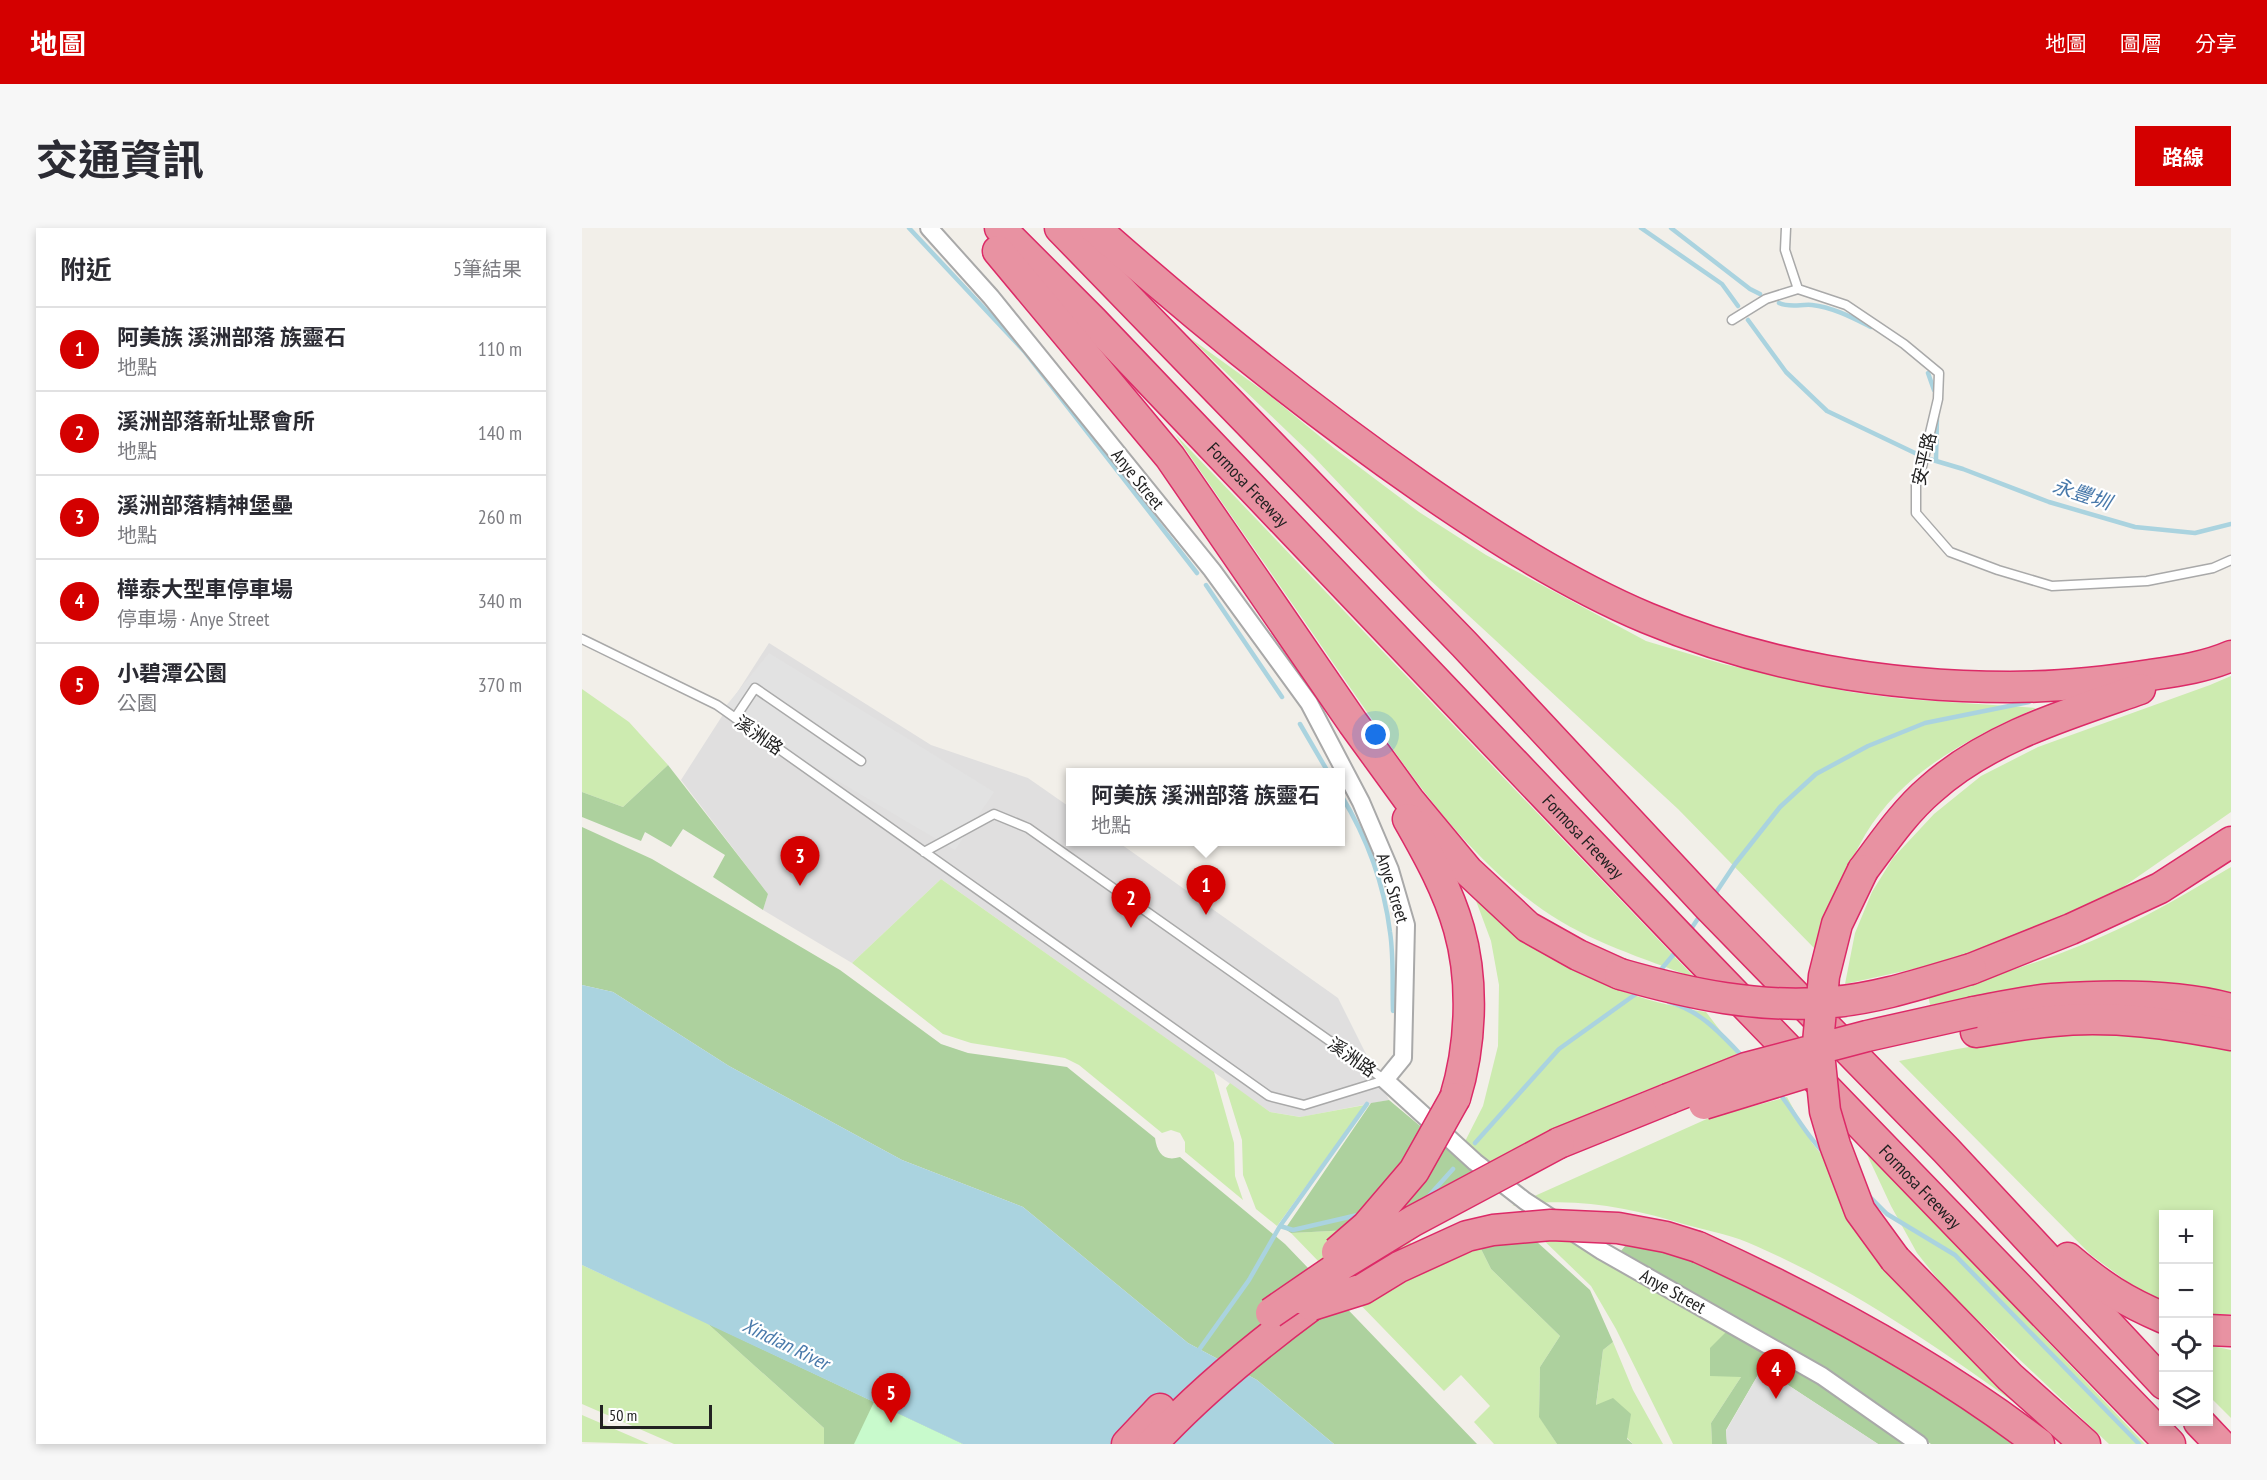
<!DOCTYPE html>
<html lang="zh-TW">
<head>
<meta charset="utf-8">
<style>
	:root { --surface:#fff; --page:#f7f7f7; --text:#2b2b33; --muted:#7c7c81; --line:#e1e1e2; --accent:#d40000 }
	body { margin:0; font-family:"PT Sans Narrow","Noto Sans TC",sans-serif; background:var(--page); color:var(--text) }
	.controls { position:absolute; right:18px; bottom:18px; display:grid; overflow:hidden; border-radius:0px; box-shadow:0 3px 9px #0003 }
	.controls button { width:54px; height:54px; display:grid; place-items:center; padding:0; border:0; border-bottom:2px solid var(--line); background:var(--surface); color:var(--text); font:30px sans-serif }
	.scale { position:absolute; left:18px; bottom:15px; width:112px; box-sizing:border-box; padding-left:6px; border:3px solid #222; border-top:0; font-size:16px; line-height:21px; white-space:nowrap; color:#222; -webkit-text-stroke:4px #fff; paint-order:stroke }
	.you { position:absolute; left:794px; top:507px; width:21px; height:21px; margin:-15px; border:4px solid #fff; border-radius:50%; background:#1a73e8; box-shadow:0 0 0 9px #1a73e833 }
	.badge { display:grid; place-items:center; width:39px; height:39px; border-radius:50%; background:var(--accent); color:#fff; font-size:20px; font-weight:700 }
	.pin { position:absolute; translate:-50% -50px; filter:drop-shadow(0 2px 3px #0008) }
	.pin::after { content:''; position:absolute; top:32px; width:21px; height:18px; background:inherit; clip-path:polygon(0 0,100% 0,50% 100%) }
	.popup { position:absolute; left:484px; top:540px; width:279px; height:78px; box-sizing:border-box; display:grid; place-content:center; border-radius:0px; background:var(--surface); filter:drop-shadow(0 2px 4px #0005); font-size:20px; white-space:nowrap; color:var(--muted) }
	.popup b { font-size:22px; color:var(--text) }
	.popup::after { content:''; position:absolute; left:50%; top:100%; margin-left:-12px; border:12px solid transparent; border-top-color:var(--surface) }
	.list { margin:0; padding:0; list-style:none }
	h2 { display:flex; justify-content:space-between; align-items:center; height:78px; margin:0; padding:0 24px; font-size:26px }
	h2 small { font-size:20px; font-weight:400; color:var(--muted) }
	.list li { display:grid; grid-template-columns:39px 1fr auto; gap:18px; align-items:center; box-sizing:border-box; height:84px; padding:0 24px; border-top:2px solid var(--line) }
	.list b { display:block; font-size:22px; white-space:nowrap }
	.list p { margin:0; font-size:20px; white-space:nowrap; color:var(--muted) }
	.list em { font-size:20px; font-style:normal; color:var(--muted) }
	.icon { flex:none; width:33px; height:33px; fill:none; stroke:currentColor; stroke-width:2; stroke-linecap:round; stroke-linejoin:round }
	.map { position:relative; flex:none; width:1649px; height:1216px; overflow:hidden; border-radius:0px }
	header { display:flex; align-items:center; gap:36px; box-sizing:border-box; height:84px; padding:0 30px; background:var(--accent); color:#fff }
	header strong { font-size:28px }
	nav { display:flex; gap:33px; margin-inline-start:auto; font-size:21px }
	.intro { display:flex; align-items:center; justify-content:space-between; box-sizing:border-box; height:144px; padding:0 36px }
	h1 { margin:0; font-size:42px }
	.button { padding:15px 27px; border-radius:0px; background:var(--accent); color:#fff; font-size:21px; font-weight:700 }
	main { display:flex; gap:36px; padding:0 36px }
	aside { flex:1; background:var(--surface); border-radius:0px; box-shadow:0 3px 9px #0003 }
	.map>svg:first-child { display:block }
</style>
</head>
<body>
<header>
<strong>地圖</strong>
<nav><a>地圖</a><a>圖層</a><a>分享</a></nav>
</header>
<div class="intro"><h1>交通資訊</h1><a class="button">路線</a></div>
<main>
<aside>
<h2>附近<small>5筆結果</small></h2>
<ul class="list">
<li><span class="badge">1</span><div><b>阿美族 溪洲部落 族靈石</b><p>地點</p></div><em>110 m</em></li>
<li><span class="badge">2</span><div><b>溪洲部落新址聚會所</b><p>地點</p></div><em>140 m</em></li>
<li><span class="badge">3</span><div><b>溪洲部落精神堡壘</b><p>地點</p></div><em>260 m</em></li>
<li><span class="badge">4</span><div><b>樺泰大型車停車場</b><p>停車場 · Anye Street</p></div><em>340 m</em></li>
<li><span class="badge">5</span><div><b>小碧潭公園</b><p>公園</p></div><em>370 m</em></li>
</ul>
</aside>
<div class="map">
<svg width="1649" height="1216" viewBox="0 0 1649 1216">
	<rect width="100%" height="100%" fill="#f2efe9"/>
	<!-- residential -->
	<path fill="#e0dfdf" d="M187,415L349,517L446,550L489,580V614H536L756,770L807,872L719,889L688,884L359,651L270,735L181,682L186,666L99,552Z"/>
	<!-- grass -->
	<path fill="#cdebb0" d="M608,110L687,167L752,220L837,284L904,327L1064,413L1141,436L1268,464L1322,471L1454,480C1389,509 1321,543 1283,607C1262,643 1249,683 1233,721L1096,581L847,351L731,228Z
		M593,206L1113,750C1061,730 1007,714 961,682C874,621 815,527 756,442C702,363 647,285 593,206Z
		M1649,448V584L1531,666L1454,701L1386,729L1263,756L1273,705L1290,664L1311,630L1352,586L1399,548L1456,519L1628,457Z
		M0,461L47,494L86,537L41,579L0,564Z
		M1649,639V767L1442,761L1348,777L1346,766C1421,747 1496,723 1565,687C1594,672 1621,655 1649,639Z
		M359,651L632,844L652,915L653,948L661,972L603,924V914L598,905L589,902L580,905L497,837L483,830L389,815L361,806L270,735Z
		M890,662C909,679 926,697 945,712C996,751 1061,775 1124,784L1157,827L1059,864L961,906L846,969L872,935L901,878L916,818L917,757L909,713Z
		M1542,803L1649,818V1086L1635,1087L1627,1085L1626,986H1582L1581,1073L1551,1058L1509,1027L1317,833L1375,821L1462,807Z
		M648,855L688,884L718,889L783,877L695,998L674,981L661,947L660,912L644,860Z
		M1205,869L1230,915L1457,1192C1365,1126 1279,1064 1174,1018C1153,1008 1128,1003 1105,997C1046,979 991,968 930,978L1127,890Z
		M1282,920L1563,1216H1527L1366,1064L1335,1025L1309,978Z
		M815,997L844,1035L896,1015L909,1041L978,1108L958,1139L957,1188L975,1216H912L892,1194L908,1178L879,1147L862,1163L709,1005L769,1002Z
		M981,1000L1146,1102L1159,1149L1129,1195L1130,1216H1091L1034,1101L1009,1058L951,1002Z
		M0,1037L125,1095L242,1200V1216H92L0,1176Z
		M1031,1114L1051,1162L1081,1216H1051L1014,1178L1021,1122Z
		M1626,1117L1649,1122V1190L1627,1168Z
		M0,1187L67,1216L0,1214Z"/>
	<!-- forest -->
	<path fill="#add19e" d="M86,537L186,666L181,682L131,649L143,627L101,601L89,619L63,604L59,613L0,589V564L41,579Z
		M0,599L70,631L258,742L359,816L386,825L485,839L573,910C575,925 582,934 598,929L703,1016L895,1216H752L675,1152L606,1115L441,979L320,932L147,838L31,764L0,757Z
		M807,872L898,948L789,1013L769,1002L709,1005L703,1001L789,875Z
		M944,1004L1008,1062L1031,1114L1021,1122L1014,1177L1031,1170L1049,1186L1045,1211L1051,1216H975L957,1189L958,1139L978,1108L909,1041L896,1015Z
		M1051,1008L1157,1042L1445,1216H1349L1249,1145L1039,1023Z
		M125,1095L381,1216H242V1200Z
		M1146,1102L1246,1160L1327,1216H1296L1180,1140L1144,1202L1145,1216H1130L1129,1195L1159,1149L1128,1148V1120Z"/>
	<!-- park -->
	<path fill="#c8facc" d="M292,1174L381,1216H272Z"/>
	<!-- parking -->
	<path fill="#e2e2e2" d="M187,425L412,564L373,622L139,484Z
		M1180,1140L1296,1216H1145L1144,1203Z"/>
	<!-- water -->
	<path fill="#aad3df" d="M0,757L31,764L147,838L320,932L441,979L606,1115L675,1152L752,1216H381L0,1037Z"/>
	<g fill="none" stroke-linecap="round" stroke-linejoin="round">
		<!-- stream -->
		<path stroke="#aad3df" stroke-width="4.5" d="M327,0L443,124L615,345
			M1059,0L1140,56L1156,78
			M1089,0L1168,61L1178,66
			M1197,75C1208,80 1219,76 1230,77C1250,79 1271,90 1289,99
			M1166,92L1204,144L1245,183L1335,226
			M1346,145L1352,162
			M1344,230L1381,241L1467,274L1553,299L1613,305L1649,296
			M1354,232L1355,188
			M624,357L700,469
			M718,496L746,544
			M759,567C784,608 802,656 808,704C812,730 810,757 811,783
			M1131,669L1153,636L1198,579L1234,546L1286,518L1343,495L1447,474
			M1107,704L1119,686
			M1077,744L1096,721
			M1087,774C1119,783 1139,806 1161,829
			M1197,865C1213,885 1225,909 1244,927
			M893,915L977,821L1058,763
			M1287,968L1305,986L1373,1027L1557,1216
			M845,970L871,941
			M698,998L711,1002L780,986
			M614,1126L667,1052L698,998L785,876"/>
		<defs>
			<path id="lane" d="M1204,0L1203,22L1216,61
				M1150,92L1184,71L1216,61L1264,77L1322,116L1357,145L1356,171L1339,243L1334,253V285L1368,324L1416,342L1470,358L1565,353L1631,340L1649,332
				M0,411L135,477L687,868L722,877L803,852
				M153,490L173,460L279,533
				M342,624L412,586L446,600L803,852"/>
			<path id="street" d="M347,0L409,69L630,342L727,475L779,574L808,642L824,697L821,830L803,852L893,934L943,973L1020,1023L1240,1148L1337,1216"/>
			<g id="highway">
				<path id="s1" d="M418,0L510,92L1112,724L1588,1216"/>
				<path d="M478,0L882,416L1127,679L1364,922L1582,1156"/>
				<path d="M513,0C617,92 724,179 839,259C910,308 985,356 1065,390C1179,438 1305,459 1428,459C1475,459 1522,454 1568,447C1595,443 1624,439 1649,428"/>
				<path d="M416,23L588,229L771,495L827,572L886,643L946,699L996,727L1038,746"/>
				<path d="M826,591C846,626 866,662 877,701C892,754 889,818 873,870"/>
				<path d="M1281,642C1302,614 1322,584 1349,561C1407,509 1486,486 1558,461"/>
				<path d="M1389,741L1489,701L1578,660L1649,614"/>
				<path d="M1392,784C1418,779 1444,773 1470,771C1525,767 1595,766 1649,781"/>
				<path d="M1394,804C1420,800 1446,795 1471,793C1531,787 1590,796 1649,807"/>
				<path d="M977,915L1086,871"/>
				<path d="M1116,1019C1235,1073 1353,1136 1457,1216"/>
				<path d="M1486,1030C1519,1058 1542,1073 1582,1090"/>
				<path d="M1313,1031L1428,1149L1503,1216"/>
				<path d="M1626,1102L1649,1103"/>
				<path d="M1617,1194L1638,1216"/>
				<path d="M545,1216L578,1181"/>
				<path d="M570,1216C618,1164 673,1119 730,1077"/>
			</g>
		</defs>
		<!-- lane casing -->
		<use href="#lane" stroke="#a9a9a9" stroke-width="11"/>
		<!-- street casing -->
		<use href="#street" stroke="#a9a9a9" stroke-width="20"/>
		<!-- highway casing -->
		<use href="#highway" stroke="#dc2a67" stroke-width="33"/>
		<!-- lane -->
		<use href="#lane" stroke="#fff" stroke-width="8"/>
		<!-- street -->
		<use href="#street" stroke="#fff" stroke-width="16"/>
		<!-- highway -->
		<use href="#highway" stroke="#e892a2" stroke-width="30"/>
		<defs>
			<path id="highway-bridge" d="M1281,642L1255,696L1242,748L1236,815L1243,883L1253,917L1278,983L1313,1031
				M1038,746C1108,766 1177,781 1251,774C1298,770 1344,754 1389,741
				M1086,871L1164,840L1285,808L1392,784
				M1122,876L1223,845
				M755,1024L785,998L832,943L873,870
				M730,1077L781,1061L817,1039L885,1008L911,1002L969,997L1036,1000L1084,1009L1116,1019
				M689,1085L759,1037L831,993L977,915"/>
		</defs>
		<!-- highway-bridge casing -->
		<use href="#highway-bridge" stroke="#dc2a67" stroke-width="33" stroke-linecap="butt"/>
		<!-- highway-bridge -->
		<use href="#highway-bridge" stroke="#e892a2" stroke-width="30"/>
	</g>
	<g text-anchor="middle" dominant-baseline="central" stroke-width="4.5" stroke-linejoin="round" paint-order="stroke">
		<!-- street labels -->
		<g font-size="18" fill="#222" stroke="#fff">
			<text transform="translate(1342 231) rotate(-77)">安平路</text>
			<text transform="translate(556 251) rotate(51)">Anye Street</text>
			<text stroke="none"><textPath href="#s1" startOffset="357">Formosa Freeway</textPath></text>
			<text transform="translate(177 507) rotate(35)">溪洲路</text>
			<text stroke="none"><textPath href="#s1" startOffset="843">Formosa Freeway</textPath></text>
			<text transform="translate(811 660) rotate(73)">Anye Street</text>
			<text transform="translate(770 829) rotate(35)">溪洲路</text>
			<text stroke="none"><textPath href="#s1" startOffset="1329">Formosa Freeway</textPath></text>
			<text transform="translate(1091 1063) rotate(29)">Anye Street</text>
		</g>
		<!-- water labels -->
		<g font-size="20" font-style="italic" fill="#4a7aab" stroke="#fff">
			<text transform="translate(1500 266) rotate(18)">永豐圳</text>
			<text transform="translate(204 1116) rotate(26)">Xindian River</text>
		</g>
	</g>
</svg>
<div class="controls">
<button>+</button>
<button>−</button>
<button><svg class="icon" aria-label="locate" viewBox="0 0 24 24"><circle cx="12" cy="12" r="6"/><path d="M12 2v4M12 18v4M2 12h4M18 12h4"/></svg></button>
<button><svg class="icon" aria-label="layers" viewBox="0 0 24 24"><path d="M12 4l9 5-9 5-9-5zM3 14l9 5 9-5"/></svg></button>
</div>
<div class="scale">50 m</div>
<div class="you"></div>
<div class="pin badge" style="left:624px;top:687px">1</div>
<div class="popup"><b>阿美族 溪洲部落 族靈石</b>地點</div>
<div class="pin badge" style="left:549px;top:700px">2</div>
<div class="pin badge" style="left:218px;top:658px">3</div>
<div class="pin badge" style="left:1194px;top:1171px">4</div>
<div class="pin badge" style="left:309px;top:1195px">5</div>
</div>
</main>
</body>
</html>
